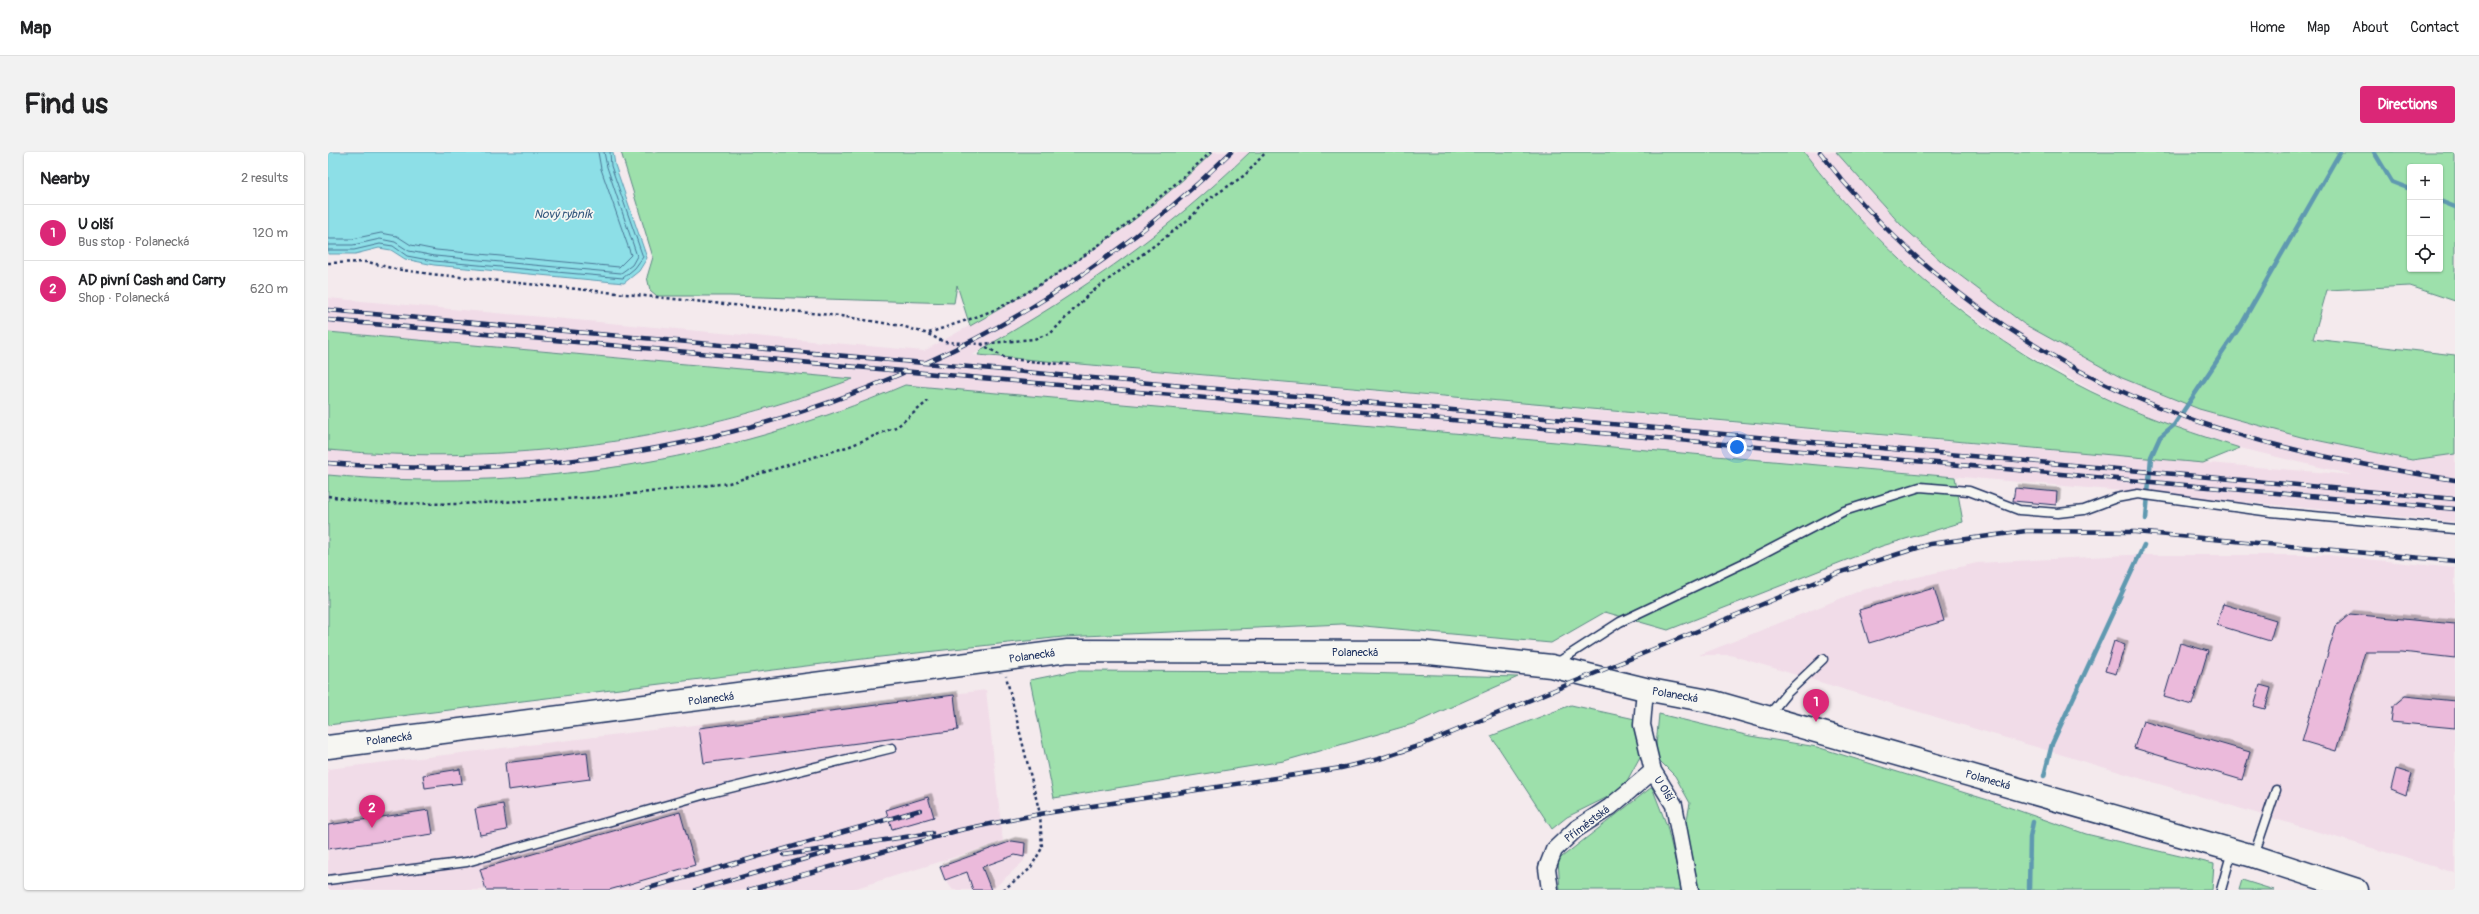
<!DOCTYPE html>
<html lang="en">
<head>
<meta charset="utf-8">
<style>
	:root { --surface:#fff; --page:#f2f2f2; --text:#202124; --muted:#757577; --line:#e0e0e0; --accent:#db2777 }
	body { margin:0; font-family:Pangolin,sans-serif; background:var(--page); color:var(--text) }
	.controls { position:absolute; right:12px; top:12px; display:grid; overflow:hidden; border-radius:4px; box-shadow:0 1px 3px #0004 }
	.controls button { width:36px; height:36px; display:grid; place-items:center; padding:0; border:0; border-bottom:1px solid var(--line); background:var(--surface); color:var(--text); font:20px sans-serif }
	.you { position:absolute; left:1409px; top:295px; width:14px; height:14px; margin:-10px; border:3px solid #fff; border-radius:50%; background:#1a73e8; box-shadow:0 0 0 6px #1a73e833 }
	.badge { display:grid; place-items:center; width:26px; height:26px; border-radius:50%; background:var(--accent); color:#fff; font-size:13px; font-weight:700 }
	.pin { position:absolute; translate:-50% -33px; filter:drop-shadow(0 1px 2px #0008) }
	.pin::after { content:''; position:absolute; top:21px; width:14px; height:12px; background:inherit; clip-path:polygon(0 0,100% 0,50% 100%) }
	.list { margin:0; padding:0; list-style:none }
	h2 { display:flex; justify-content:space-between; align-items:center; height:52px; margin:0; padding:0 16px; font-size:17px }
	h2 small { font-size:13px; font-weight:400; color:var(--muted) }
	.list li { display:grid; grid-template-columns:26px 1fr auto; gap:12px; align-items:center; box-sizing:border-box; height:56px; padding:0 16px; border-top:1px solid var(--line) }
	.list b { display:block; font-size:15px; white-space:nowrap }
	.list p { margin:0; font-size:13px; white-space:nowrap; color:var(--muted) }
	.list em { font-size:13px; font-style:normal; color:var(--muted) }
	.icon { flex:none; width:22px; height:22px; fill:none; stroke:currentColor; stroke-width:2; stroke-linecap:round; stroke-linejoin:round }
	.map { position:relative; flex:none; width:2127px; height:738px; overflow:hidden; border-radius:4px }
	header { display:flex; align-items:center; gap:24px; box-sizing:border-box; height:56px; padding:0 20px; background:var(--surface); border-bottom:1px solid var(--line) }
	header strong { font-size:19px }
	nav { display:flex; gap:22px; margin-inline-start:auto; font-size:14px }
	.intro { display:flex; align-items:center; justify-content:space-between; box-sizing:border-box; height:96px; padding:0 24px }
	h1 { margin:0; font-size:28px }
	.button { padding:10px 18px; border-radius:4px; background:var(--accent); color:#fff; font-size:14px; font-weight:700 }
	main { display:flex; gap:24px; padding:0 24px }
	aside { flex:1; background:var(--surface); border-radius:4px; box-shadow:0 1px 3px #0004 }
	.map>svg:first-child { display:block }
</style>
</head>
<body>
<header>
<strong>Map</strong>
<nav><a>Home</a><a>Map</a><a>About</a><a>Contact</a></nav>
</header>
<div class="intro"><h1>Find us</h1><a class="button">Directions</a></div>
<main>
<aside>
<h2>Nearby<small>2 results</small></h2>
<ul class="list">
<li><span class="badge">1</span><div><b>U olší</b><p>Bus stop · Polanecká</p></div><em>120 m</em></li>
<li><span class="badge">2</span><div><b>AD pivní Cash and Carry</b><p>Shop · Polanecká</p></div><em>620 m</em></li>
</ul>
</aside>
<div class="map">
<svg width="2127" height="738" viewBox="0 0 2127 738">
	<defs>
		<filter id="shadow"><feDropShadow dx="3.5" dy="-3.5" stdDeviation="0" flood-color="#0004"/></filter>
	</defs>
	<rect width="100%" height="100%" fill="#f4eaed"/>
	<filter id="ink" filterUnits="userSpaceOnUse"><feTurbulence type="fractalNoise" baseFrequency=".025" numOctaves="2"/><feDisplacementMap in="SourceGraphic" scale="8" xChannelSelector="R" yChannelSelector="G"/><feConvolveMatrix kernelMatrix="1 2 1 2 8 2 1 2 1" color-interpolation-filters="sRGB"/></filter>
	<g filter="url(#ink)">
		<!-- built -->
		<path fill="#f1dce8" d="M885,0H922L890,30L810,97L720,159L645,203L1527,282L2025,323L1912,296L1838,272L1784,249L1683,193L1597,129L1556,91L1519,52L1476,0H1508L1573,73L1613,109L1696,172L1794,226L1871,257L1973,285L2084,308L2127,302V370L1829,342L577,233L486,269L435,284L374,300L319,310L269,318L152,328L93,329L0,323V298L39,301L151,303L266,293L368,275L428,260L524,227L0,180V146L596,199L706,138L759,103L795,77Z
			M1800,403H1999L2127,416V721L1402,503H1371L1534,438L1649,411Z
			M658,538L675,690L522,738H0V617Z
			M685,688H699L700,701L695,710L664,738H625L617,728L613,714Z"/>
		<!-- green -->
		<path fill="#9de0ab" stroke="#5c8884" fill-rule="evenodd" d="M293,0H885C813,70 729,125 642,174L629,133L626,151L402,144H329L322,138L319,125L325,105Z
			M922,0H1476C1552,104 1667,197 1785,250C1826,268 1869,283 1912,296L1875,311L650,203L654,197C752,141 840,79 922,0Z
			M1508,0H2127V149L2082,134L1999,138L1985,187L2127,203V302L2084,308L1973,285L1871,257L1794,226L1696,172L1613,109L1573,73ZM2082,15H2112V117H2082Z
			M0,180L525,227C357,290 179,314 0,298Z
			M577,233L1627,325L1635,370L1554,394L1340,478L1277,460L1223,491L1014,472L735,485L543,506L0,573V323C197,341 395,311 577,233Z
			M747,519L991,520L1190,525L1085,572L956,609L726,646L702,528Z
			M1243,553L1307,567L1313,603L1294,638L1239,665L1224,677L1163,584Z
			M1331,562L1422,584L1489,595L1660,648L1758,682L1886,712L1884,738H1371L1358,673L1362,651L1347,624L1327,604Z
			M1324,635L1339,674L1354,738H1232L1230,708Z
			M1914,728L1946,738H1911Z"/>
		<!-- water -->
		<path fill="#8ddfe7" stroke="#5f99b0" d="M0,0H285L287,13L319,106L311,119L296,131L106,113L77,107L63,98L51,96L27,102H0Z"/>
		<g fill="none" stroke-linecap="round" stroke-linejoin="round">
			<!-- shore -->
			<path stroke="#497595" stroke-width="1" d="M0,87H24L53,81L69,84L83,93L108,98L291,115L303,103L273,17L270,0
				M0,93H25L52,87L67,90L81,99L107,104L293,121L304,113L309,104L279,15L276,0
				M0,98H26L52,92L65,94L79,104L106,109L295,126L307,116L315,105L283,14L282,0"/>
			<!-- stream -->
			<path stroke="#5f99b0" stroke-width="4.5" d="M2046,0L2064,30L2082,37
				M2112,49L2127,55
				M1818,367L1823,305L1832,285L1846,273L1913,173L2012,0
				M1716,624L1724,592L1816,393
				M1701,738L1702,685L1705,670"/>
		</g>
		<!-- building -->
		<path fill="#ebbadb" stroke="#1b2f5e" filter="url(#shadow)" d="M1687,336L1729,340L1728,353L1685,349Z
			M1606,436L1616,469L1541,491L1531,458Z
			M1895,452L1948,468L1942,489L1889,473Z
			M2022,462L2127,472V506L2074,500H2037L2008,599L1974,589L2008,474Z
			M1786,489L1797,493L1788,522L1777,519Z
			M1852,491L1880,499L1864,553L1836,545Z
			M1932,533L1943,536L1937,557L1926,554Z
			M626,543L630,578L376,611L371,576Z
			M2077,544L2127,549V576L2063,570L2065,554Z
			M1815,569L1922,600L1914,628L1806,596Z
			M259,600L262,627L180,638L177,611Z
			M132,617L134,631L97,636L95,623Z
			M2068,617L2084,622L2078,643L2063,637Z
			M600,645L606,665L564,677L558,658Z
			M175,652L179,678L152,683L147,657Z
			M101,658L105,682L0,697V673Z
			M352,660L367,713L281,738H158L152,717Z
			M684,689L697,691L696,705L687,703L654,715L663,738H645L639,720L617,728L612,715Z"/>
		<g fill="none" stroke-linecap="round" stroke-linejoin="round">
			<defs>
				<path id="lane" d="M1227,512L1292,470L1424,407L1516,359L1592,335L1641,339L1691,358L1730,361L1756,358L1788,346L1810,342L1943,360L2127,377
					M1440,564L1459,541L1495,507
					M1926,703L1948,638
					M0,728L139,710L378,642L564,596
					M1893,738L1904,699"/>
				<path id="street" d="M1317,537L1314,573L1325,619L1346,653L1362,738
					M1222,738L1219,716L1226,698L1248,677L1282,655L1325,619"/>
				<path id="secondary" d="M0,595L740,499L1092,500L1223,514L1317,537L1386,550L1925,704L2029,738"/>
			</defs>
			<!-- lane casing -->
			<use href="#lane" stroke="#1b2f5e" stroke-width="11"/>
			<!-- street casing -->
			<use href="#street" stroke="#1b2f5e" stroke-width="19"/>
			<!-- secondary casing -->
			<use href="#secondary" stroke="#1b2f5e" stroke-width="25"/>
			<!-- path -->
			<path stroke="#1b2f5e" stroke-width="2.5" stroke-dasharray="3 3" stroke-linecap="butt" d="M0,111L40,110L67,117L103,122L512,164L574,174L600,182L616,190L653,192L706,187L723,181L761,142L835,87L861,67L881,47L917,23L938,0
				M601,181C628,171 660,163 686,148C758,107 822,56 883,0
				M653,192L679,207L744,213
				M0,344L44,351L130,352L277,345L401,331L522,294L570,274L600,249
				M675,738L702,717L714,696L712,662L678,524"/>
			<!-- lane -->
			<use href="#lane" stroke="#f6f6f2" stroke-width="8"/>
			<!-- street -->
			<use href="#street" stroke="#f6f6f2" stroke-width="16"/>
			<!-- secondary -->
			<use href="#secondary" stroke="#f6f6f2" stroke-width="22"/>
			<defs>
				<path id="rail" d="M1492,0C1580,117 1707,209 1844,260C1934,295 2032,313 2127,328
					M0,158L2127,347
					M0,168L2127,357
					M597,211C709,161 816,86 903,0
					M0,311C195,328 396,300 575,221
					M456,703L604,681
					M314,738L592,658
					M368,738L501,700
					M421,738L632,678L712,662L1013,616L1051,607L1093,593L1510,421L1602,392L1698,379L1807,380L2127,409"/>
			</defs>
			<!-- rail casing -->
			<use href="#rail" stroke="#1b2f5e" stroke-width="4.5"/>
			<!-- rail -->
			<use href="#rail" stroke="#f6f6f2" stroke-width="3" stroke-dasharray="9" stroke-linecap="butt"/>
		</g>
	</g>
	<g text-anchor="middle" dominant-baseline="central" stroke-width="3.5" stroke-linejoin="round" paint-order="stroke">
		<!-- street labels -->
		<g font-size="11" fill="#1b2f5e" stroke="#f6f6f2">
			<text x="1027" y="500">Polanecká</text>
			<text transform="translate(704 504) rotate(-8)">Polanecká</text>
			<text transform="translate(1347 543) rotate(10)">Polanecká</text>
			<text transform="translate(383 547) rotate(-7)">Polanecká</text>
			<text transform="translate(61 587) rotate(-7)">Polanecká</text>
			<text transform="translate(1660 628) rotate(16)">Polanecká</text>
			<text transform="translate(1336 637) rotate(58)">U Olší</text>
			<text transform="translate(1259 672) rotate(-37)">Příměstská</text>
		</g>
		<!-- water labels -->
		<g font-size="12" font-style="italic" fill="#385b80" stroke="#f6f6f2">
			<text x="235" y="62">Nový rybník</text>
		</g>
	</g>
</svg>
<div class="controls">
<button>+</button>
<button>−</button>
<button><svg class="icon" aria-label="locate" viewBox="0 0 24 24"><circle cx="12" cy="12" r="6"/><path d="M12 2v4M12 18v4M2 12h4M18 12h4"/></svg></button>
</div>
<div class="you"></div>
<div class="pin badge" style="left:1488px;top:570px">1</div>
<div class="pin badge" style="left:44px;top:676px">2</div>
</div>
</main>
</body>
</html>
